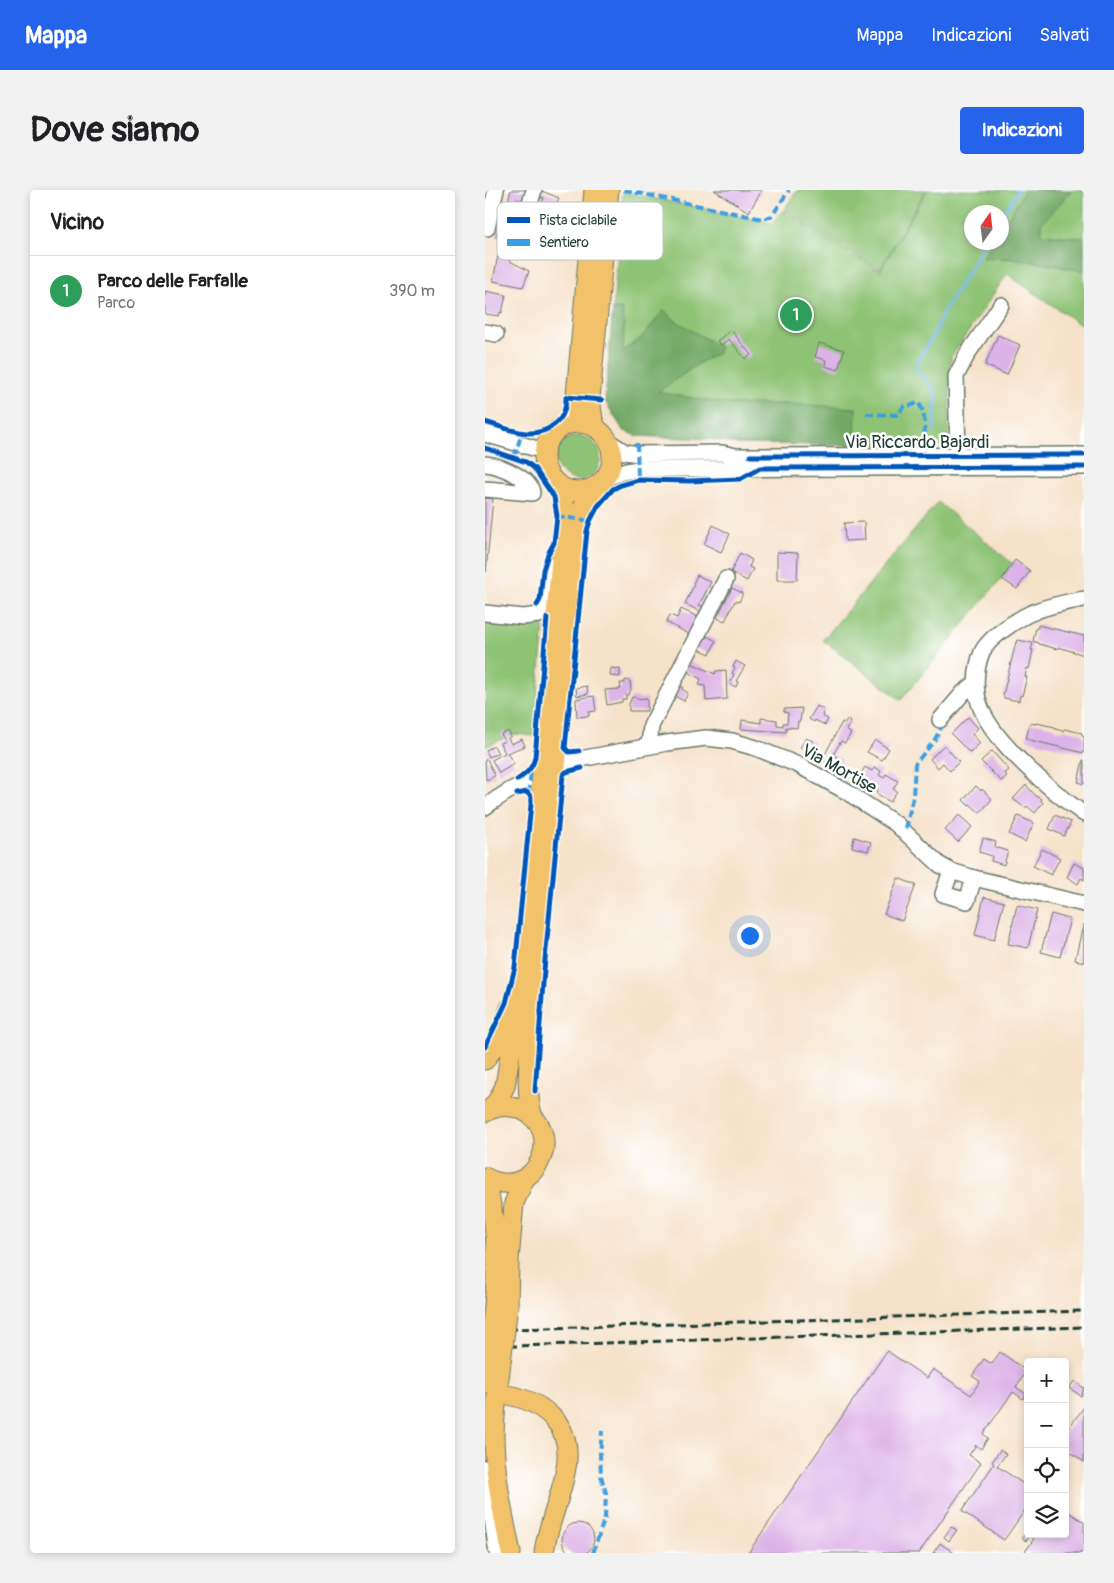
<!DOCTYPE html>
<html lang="it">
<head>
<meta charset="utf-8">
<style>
	:root { --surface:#fff; --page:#f2f2f2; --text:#202124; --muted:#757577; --line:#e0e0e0; --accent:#2563eb }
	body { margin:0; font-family:Pangolin,sans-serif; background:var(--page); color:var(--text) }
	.controls { position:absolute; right:15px; bottom:15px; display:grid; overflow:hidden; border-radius:5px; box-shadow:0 2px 8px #0003 }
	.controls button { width:45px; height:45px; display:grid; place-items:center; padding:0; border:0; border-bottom:1px solid var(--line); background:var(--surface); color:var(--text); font:25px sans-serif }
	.compass { position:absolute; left:479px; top:15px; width:45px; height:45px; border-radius:50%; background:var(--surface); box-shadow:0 2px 8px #0003; rotate:14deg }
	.you { position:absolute; left:264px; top:745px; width:18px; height:18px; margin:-12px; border:4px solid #fff; border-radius:50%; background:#1a73e8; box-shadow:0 0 0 8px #1a73e833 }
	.badge { display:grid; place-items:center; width:32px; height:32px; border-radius:50%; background:var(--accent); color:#fff; font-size:16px; font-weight:700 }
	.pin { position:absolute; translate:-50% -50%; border:2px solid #fff; box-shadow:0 1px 5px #0006 }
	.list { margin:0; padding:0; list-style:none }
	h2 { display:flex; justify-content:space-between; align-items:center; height:65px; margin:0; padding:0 20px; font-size:21px }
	h2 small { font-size:16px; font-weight:400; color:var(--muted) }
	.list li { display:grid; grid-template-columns:32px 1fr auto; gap:15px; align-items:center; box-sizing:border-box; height:70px; padding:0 20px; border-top:1px solid var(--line) }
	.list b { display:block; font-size:19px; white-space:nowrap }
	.list p { margin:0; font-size:16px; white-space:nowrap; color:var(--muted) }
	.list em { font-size:16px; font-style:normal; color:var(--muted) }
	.icon { flex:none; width:28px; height:28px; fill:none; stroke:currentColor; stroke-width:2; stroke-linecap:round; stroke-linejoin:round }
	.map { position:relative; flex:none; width:599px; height:1363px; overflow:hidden; border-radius:5px }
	header { display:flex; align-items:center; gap:30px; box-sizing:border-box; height:70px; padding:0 25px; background:var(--accent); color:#fff }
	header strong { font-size:24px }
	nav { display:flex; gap:28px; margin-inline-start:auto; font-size:18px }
	.intro { display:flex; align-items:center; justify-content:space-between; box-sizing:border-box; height:120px; padding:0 30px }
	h1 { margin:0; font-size:35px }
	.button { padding:12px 22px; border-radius:5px; background:var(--accent); color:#fff; font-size:18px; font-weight:700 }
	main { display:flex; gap:30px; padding:0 30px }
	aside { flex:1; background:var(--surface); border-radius:5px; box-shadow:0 2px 8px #0003 }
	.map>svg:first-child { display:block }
</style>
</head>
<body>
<header>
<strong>Mappa</strong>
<nav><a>Mappa</a><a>Indicazioni</a><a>Salvati</a></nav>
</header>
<div class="intro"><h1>Dove siamo</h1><a class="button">Indicazioni</a></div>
<main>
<aside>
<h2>Vicino<small></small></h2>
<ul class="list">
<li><span class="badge" style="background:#2e9e5b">1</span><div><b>Parco delle Farfalle</b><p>Parco</p></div><em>390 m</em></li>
</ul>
</aside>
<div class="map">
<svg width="599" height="1363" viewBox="0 0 599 1363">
	<rect width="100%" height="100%" fill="#fff"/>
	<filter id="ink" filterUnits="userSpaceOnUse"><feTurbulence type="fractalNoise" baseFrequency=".02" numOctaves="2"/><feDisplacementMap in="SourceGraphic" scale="10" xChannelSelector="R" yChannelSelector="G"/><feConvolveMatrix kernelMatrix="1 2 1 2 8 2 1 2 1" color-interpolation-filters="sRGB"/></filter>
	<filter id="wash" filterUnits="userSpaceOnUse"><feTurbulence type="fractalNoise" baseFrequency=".0096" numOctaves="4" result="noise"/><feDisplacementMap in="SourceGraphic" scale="20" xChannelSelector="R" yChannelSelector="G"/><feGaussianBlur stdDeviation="1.12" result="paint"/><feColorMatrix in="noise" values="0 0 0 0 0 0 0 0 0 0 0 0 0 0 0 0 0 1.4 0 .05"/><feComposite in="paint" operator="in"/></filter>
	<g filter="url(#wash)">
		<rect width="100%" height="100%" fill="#f5e2c9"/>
		<!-- green -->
		<path fill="#8ec374" stroke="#568054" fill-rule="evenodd" d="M312,0H441L395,79L299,20Z
			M442,0H599V131L596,135L522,84L466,167L463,256L252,254L224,249L151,246L138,240L120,211L138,2L287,33L297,21L395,81ZM487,22H516V52H487Z
			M71 268a22 22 0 1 1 44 0a22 22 0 1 1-44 0Z
			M453,312L528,374L416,510L338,450Z
			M0,430L59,435L49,546L29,544L0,557Z"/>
		<!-- forest -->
		<path fill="#72a966" stroke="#48734d" d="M540,0H587L556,34L557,44L599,48V81L533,69L497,68L507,53L516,52L517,38Z
			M128,119H137L139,136L138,161L156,148L179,120L191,131L235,157L233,163L216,172L173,202L243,214H306L371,218L370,255L252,254L224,249L151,246L138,240L120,211Z"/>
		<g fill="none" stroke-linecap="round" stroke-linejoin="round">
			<!-- stream -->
			<path stroke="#7abaee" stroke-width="3" d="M516,27L533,0
				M449,240L451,207L450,201L432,180V172L450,142L458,123L501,52"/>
		</g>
		<g id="blocks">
			<!-- building -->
			<path fill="#ddb2e8" d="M26,0H44L42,11L31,9L30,13L23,11Z
				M229,0H277L264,22Z
				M57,1L74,8L66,25L61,22L58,29L47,25L48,20L53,22L59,8L55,7Z
				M32,11L41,12L37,33L29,31L30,26L21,24L22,16L31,17Z
				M14,30L27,33V36L25,35L22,49L11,47Z
				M13,65L44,81L38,97L8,91Z
				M0,101L21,105L17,123L15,122L14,126L0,124Z
				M246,140L266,165L260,169L244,149L236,155L232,151Z
				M513,145L535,155L522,185L500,175Z
				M334,153L359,160L353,180L340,176L341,170L330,167Z
				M0,308L8,309L1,382H0Z
				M379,332L380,350L360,351L359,333Z
				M228,335L245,344L236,362L219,354Z
				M292,362L313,363L312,390H292Z
				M255,363L267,370L264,377L268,379L262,391L246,382Z
				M530,370L545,381L532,399L517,389Z
				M212,385L226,392L214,415L219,417L216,422L200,414L209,395L208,394Z
				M247,398L257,403V406L254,412L250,411L240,431L232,428Z
				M196,419L213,427L204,444L181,432L185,425L192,428Z
				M553,435L599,446V465L573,457L572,459L554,454V453L548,451L551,438H553Z
				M215,445L221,449L222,446L231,451L225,464L209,457Z
				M533,450L548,453L546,460H548L544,479L542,478L540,487H542L537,506L535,505L534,511L519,508V506L518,505L531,452L532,453Z
				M251,471L260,476L251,491L253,492L251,497L245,494L249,484L247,483L250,478L248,477Z
				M204,472L230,484L231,481L241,480L242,509L221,511L220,496L214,495L216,489L199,480Z
				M126,478L135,479V487L125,486Z
				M140,490L145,491L146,500L143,505H141V509H137V512L122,515L120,500L136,499L135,493H140Z
				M189,492L198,497L197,499L203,503L199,511L183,503Z
				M102,496L103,504L92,506L91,498Z
				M109,506L111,521L104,522V526L92,527L91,509Z
				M147,507H152V509L162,508V521H144V514Z
				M332,516L339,520L337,526L343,529L340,535L330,530L329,532L324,529Z
				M317,518L315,531H313L312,538L301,537V542L256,539L257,530L276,533V528L292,530V535L298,536V533H302L303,523L299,522V519Z
				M483,527L493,538L487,544L495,553L485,563L466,544Z
				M362,530L366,532L361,540L366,543L360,553L356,551L348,565L357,570L352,579L337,570L357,532L360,534Z
				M545,533L551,534V533L570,537V539L578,541L579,539L597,543V545L599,546V563L541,549Z
				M23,541L26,546L23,548L26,554L37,549L40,556L22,563L29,574L14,583L7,570L20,563L15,553L20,551L16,544Z
				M321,548L329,552L324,563L315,558Z
				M390,550L404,559L397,570L382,562Z
				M459,555L474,572L465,581L458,573L453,578L445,569Z
				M9,556L13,563L4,567L1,560Z
				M507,561L524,580L520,583L522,586L516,591L496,571Z
				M2,569L10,586L1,590L0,570Z
				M598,570H599V594L593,592Z
				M380,577L387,581L390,577L396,581L394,585L399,588L401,584L413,591L408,599L412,601L405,612L391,603L393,599L373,588Z
				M541,595L551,606L557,609L556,611L558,613L550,623L542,616L540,618L528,609Z
				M491,596L496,601L497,599L507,609L495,623L485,614L484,616L478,610Z
				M474,625L487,637L473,652L460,640Z
				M570,625L586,632L579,646L564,639Z
				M533,626L549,633L540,652L524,644Z
				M369,647L386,652L383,661L367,657Z
				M498,648L511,652L510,657L523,661L519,675L506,671L507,666L494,662Z
				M557,659L575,668L566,685L548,676Z
				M589,673L599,678V690L596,688L593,694L582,687Z
				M413,688L431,695L417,731L399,724Z
				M499,707L519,712L509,750L490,745Z
				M532,715L552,720L543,758L523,754Z
				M566,724L585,729L575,767L556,762Z
				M598,735H599V772L590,770Z
				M402,1161L442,1188L448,1179L486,1205L495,1191L487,1186L499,1169L507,1174L515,1162L542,1181L531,1197L541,1204L538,1209L528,1202L498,1244L503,1248L496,1259L491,1255L484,1265L496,1273L434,1363H263Z
				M589,1191L599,1198L596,1206L584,1198Z
				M599,1217V1272L580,1258V1243Z
				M515,1260L521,1264L512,1276L543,1297V1316L519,1350L477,1321L509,1274L507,1272Z
				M580,1320L599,1332V1363H539L549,1349L545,1346L541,1351L537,1348L543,1339V1344H580Z
				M77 1349a16 16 0 1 1 32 0a16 16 0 1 1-32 0Z
				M466,1337L472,1340L464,1351L459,1347Z
				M455,1353L469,1363H448Z"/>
		</g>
	</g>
	<g filter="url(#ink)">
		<use href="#blocks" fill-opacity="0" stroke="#6a7768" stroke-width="1"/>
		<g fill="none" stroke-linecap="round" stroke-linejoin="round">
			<defs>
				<path id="minor" d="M38,36L49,0
					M2,38L11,0
					M0,142L11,144
					M0,244L59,261
					M123,251L140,262L153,264L237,263L251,266L599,265
					M473,265L471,186L483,163L516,115
					M0,274C14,275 46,288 47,303L0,299
					M118,291C129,283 139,281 153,279L599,277
					M599,409C583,412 566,415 551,421C535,427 504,447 497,462C490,479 489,502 496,518C510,554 568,602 599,624
					M0,423L38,427L54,425L61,416L65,382L75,369
					M455,530L478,503L491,493
					M164,556L166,536L241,389
					M71,571H84L182,553L221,548L247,551L271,558L313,575L362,602L411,634L455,675L466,681L489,688L599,714
					M0,617C16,606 34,591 55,592
					M466,681L458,704L482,711L489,688
					M0,1278L12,1363"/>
				<path id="major" d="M59 267a34 34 0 1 1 68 0a34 34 0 1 1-68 0Z
					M77,237L85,230L90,217L109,0
					M112,239L108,230L105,209L124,0
					M0,870L13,850L25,818
					M5,920L13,910L20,896L38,784L80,327L79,309L69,293
					M48,928C41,902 43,882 45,856L94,330L99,315L114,295
					M0,987C49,1015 85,940 35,919C23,915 11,916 1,922
					M0,991C13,1031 13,1075 9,1117
					M23,1116L24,1070L29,1013L40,988
					M16,1172C13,1197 9,1223 9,1249C10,1287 18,1325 26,1363
					M0,1193L2,1171
					M22,1205C41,1208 56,1215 69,1229C102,1264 63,1321 59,1363"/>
			</defs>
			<!-- minor casing -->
			<use href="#minor" stroke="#6a7768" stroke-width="18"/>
			<!-- major casing -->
			<use href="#major" stroke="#6a7768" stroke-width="21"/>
			<!-- minor -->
			<use href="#minor" stroke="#fff" stroke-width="15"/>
			<!-- major -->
			<use href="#major" stroke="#f2c26a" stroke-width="19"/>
			<!-- rail -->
			<path stroke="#1f3d34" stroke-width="3" stroke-dasharray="8 4" stroke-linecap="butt" d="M0,1140L599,1121
				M0,1157L599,1137"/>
			<defs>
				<path id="major-bridge" d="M2,1171L9,1117
					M16,1172L23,1116"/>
			</defs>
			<!-- major-bridge casing -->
			<use href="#major-bridge" stroke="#6a7768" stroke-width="21" stroke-linecap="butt"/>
			<!-- major-bridge -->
			<use href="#major-bridge" stroke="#f2c26a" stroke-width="19"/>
			<!-- quiet -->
			<path stroke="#3c9ee2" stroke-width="4" stroke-dasharray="8 4" stroke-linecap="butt" d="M139,0L278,29L287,26L304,0
				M381,224L413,225L419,216L428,215L433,212C444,227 438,248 439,266
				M152,253L153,290
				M29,267L37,243
				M72,326L105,331
				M44,604L46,577
				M421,639L428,607L430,574L449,551L456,538
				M108,1363L120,1327L121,1303L116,1286L115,1264L117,1241"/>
			<defs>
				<path id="cycleway" d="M0,232C24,239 49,252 70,234C79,227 81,218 81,207L117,210
					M0,258L41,272L49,278L69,307L72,326L69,353L63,364L58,380L55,410L52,415
					M265,266L599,265
					M94,561L84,562L80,558L102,341L105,331L113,316L128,299L136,295L153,290L204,291L255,289L275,278L599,277
					M32,590C41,584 48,578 50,567L62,428
					M0,857L21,813L30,777L46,614V607L42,602L32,604
					M50,901L59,780L78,585L81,582L97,578"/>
			</defs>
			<!-- cycleway casing -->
			<use href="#cycleway" stroke="#fff" stroke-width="8"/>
			<!-- cycleway -->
			<use href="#cycleway" stroke="#0057b8" stroke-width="5"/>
		</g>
	</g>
	<g text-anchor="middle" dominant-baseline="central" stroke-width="5" stroke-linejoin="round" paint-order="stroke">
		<!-- street labels -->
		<g font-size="18" fill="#1f3d34" stroke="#fff">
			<text x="432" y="252">Via Riccardo Bajardi</text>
			<text transform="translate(354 579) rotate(29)">Via Mortise</text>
		</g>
	</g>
	<!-- legend -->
	<rect x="12" y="12" width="166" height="58" rx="8" fill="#fff" stroke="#bcc5c2" stroke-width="1"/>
	<rect x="22" y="27" width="23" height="6" fill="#0057b8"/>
	<rect x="22" y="49" width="23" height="7" fill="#3c9ee2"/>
	<g font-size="14" fill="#1f3d34">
		<text x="54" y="35">Pista ciclabile</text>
		<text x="54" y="57">Sentiero</text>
	</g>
</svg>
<div class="controls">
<button>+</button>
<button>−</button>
<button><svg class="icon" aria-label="locate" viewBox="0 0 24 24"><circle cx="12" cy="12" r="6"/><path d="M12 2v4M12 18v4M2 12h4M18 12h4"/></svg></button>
<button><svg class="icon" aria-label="layers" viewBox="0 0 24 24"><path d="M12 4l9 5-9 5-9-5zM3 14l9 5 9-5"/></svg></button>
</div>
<svg class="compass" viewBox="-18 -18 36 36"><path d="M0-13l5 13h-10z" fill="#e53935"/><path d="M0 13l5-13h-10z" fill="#757577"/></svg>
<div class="you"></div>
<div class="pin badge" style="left:311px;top:125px;background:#2e9e5b">1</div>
</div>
</main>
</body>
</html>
